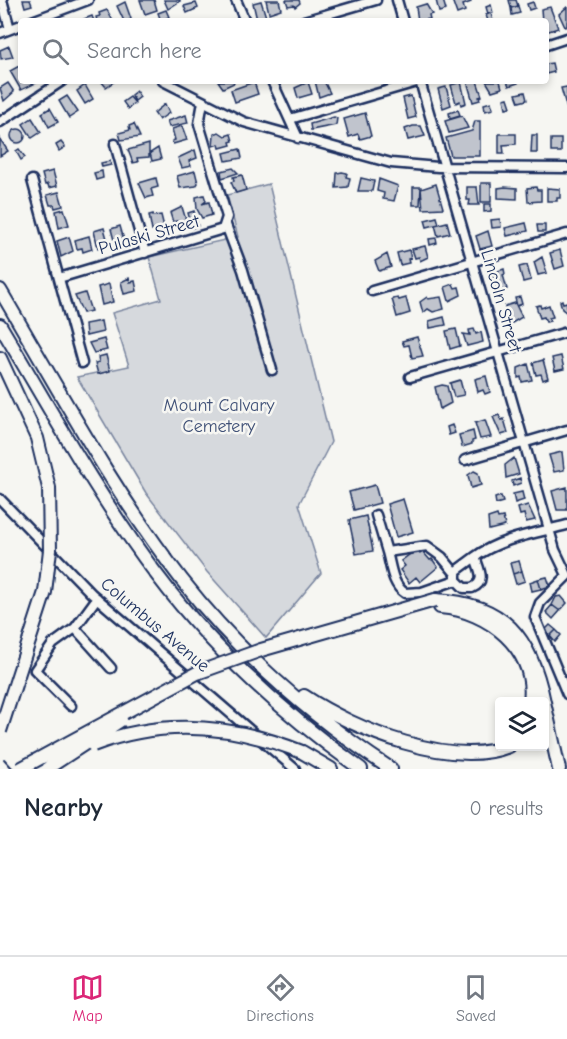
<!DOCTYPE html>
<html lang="en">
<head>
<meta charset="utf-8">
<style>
	:root { --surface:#fff; --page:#f6f6f7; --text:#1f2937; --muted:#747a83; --line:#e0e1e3; --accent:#db2777 }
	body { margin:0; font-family:"Comic Neue",sans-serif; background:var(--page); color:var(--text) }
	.controls { position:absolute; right:18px; bottom:18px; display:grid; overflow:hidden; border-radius:6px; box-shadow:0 3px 9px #0003 }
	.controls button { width:54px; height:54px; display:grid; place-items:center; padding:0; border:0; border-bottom:2px solid var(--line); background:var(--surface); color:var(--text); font:30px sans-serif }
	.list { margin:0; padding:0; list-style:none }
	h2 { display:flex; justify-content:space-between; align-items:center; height:78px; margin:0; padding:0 24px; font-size:26px }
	h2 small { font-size:20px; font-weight:400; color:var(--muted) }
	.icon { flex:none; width:33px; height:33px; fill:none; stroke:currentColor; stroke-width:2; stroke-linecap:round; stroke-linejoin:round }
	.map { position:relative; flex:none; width:567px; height:769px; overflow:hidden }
	.search { position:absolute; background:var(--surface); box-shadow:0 3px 9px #0003; left:18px; right:18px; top:18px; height:66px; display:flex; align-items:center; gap:15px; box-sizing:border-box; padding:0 21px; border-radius:6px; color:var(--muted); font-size:22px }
	.sheet { height:186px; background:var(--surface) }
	nav { display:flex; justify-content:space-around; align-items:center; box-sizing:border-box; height:84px; border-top:2px solid var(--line); background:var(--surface); font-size:16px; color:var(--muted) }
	nav a { display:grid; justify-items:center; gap:3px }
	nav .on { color:var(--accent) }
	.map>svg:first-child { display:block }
</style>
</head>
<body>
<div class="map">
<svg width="567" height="769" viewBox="0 0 567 769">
	<rect width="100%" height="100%" fill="#f6f6f2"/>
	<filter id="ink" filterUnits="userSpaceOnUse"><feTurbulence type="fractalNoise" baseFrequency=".0167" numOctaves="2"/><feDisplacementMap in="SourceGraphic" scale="12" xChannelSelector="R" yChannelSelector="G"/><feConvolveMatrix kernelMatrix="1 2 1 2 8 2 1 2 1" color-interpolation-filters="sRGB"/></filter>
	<g filter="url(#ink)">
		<!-- green -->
		<path fill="#d6d9dd" stroke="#78849e" stroke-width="1.5" d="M269,184L331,442L299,504L321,573L266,638L207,572L146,493L77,377L129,366L112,313L161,299L149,257L238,237L227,195Z"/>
		<!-- building -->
		<path fill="#c0c4cd" stroke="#1b2f5e" stroke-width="1.5" d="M23,0H30L32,5L25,7Z
			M140,0H154L157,10L145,14Z
			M164,0H180V1L168,9Z
			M266,0H279L281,9L269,13Z
			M286,0H299L300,3L295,7L294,5L288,6Z
			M436,0H443L446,10L439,12Z
			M452,0H470L471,2L463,5L465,11L457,14Z
			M509,0H516L518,6L511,8Z
			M261,1L266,17L257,20L253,3Z
			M125,2L131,19L128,21H124L117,6Z
			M533,2L535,8L529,10L527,4Z
			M196,3L198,8L187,13L184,6Z
			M426,4L432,14L429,15L430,19L418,21L416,7Z
			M491,5L493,13L488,14L486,7Z
			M518,6L520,13L512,15L511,8Z
			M550,7L558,28L546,32V21H542L541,9Z
			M567,7V26L565,27L559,14Z
			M107,10L113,21H97L96,17L100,16L99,13Z
			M166,10L169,17L161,21L158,13Z
			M491,13L493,21H488L486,15Z
			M92,16L94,21H84V19Z
			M9,46L13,57L1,59L0,50Z
			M552,63L554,72L546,74V64Z
			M21,65V81L36,83L21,90L10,71Z
			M101,81H115L106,87Z
			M218,81H233L234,83L223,88Z
			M315,81H324L330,93L319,97Z
			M467,81H477L482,96L479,97L480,100L473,102Z
			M486,81H500L502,88L492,91Z
			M507,81H518V83L509,86Z
			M254,82L258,94L235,102L231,90Z
			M308,82L312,94L298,98L295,88Z
			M461,82L466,103L461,105L460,101L456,103L451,85Z
			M8,83L14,92L4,101L0,88Z
			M85,85L93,99L85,104L77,91Z
			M446,87L451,105L443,108L438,89Z
			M567,87V109L561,88Z
			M136,91L140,97L135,101L131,95Z
			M525,92L527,100L519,102L516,94Z
			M67,96L78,112L69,118L59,101Z
			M411,96L416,117L408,119L403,98Z
			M130,97L135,103L128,109L123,102Z
			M508,98L511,107L506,108L504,99Z
			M491,102L493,109L485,111L484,104Z
			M165,104L169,113L159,120L154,113Z
			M50,108L58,122L49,127L42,113Z
			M458,110L460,115L450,118L449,113Z
			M365,113L371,136L360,139L358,134L349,137L344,119Z
			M186,115L188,123L169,127L167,121Z
			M462,116L468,128L449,133L445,121Z
			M334,117L337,118L336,125L311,130L310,124Z
			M32,118L41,132L32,138L23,124Z
			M475,121H480V156H451L446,138L472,131Z
			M134,124L140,137L121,140L119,133L130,130L129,126Z
			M182,126L187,140L173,144L172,141L175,140L172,129Z
			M413,126H421L425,136L408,140L405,129Z
			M11 136a7 7 0 1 1 14 0a7 7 0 1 1-14 0Z
			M219,132L225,136L231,134L233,141L230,142L231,145L220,148L219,144L213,146L214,134Z
			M499,134H516V144L503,145L504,153H499Z
			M532,135H537V153H531Z
			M0,139L8,151L0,156Z
			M551,139H561V152H551Z
			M61,142L65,147L59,151L56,145Z
			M149,144V157L137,158L138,162L133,163L128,150Z
			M158,148L161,159L152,161L150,153Z
			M19,149L25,157L21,160L16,151Z
			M240,149L242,158L226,161L224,153Z
			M195,150L197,158L189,161L191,166L182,168L178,158Z
			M110,161L111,165L102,167L101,163Z
			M233,168L238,173L222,178L221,171Z
			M53,171L57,186L49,188L48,184L45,185L42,174Z
			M102,171L103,178L96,180L94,173Z
			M195,171L198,183L196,186L180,188L177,176Z
			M342,172L347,173L346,177L350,178L348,187L336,188L337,173Z
			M242,175L246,190L236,193L231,182L234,181L233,177Z
			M156,178L158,187L151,189L153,196L146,198L139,183Z
			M361,178L374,181L372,191H358Z
			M379,179L398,186L394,201L383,199L384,193L377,191Z
			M481,183H491V202H481Z
			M436,184L443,208L423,209L421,189Z
			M413,187H421L420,205H413Z
			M467,187H477L479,205H469L470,200H467Z
			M505,187L517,188V199L498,198V188Z
			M536,187L537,190H541V201L528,202L527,188Z
			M547,188L560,189V198H557V201H547Z
			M59,192L63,206L55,208L54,205H50L47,195Z
			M204,195L206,201L202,204L209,202L212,215L202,218L197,209L196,197Z
			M484,204H491V211L484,212Z
			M182,207L186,220L178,225L177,221L173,222L170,213Z
			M64,209L69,225L59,228L56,211Z
			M194,211L198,226L192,228L188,213Z
			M153,214V216L161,215L164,227L161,228V231H152L149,215Z
			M437,217L439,224L427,227L425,220Z
			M500,219L501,227L492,228L491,220Z
			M447,222L450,233L438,236L435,225Z
			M526,223L528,231L507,236L505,228Z
			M537,225H545V232H538Z
			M120,226L124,240L115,244L111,229Z
			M104,228L109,246L98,248L94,231Z
			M488,231L492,246L480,249L476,236Z
			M89,236L92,249L83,252L82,248L77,249L75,240Z
			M69,237L73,251L61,257L57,241Z
			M436,238L437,243L430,245L429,239Z
			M425,246L428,257L420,261L419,257L415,258L412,249Z
			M409,250L411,258L408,259L409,263L400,265L397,253Z
			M560,250L564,266L555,269L550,253Z
			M387,254L391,267L379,271L375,261Z
			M542,257L547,273L538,275L534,262Z
			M527,265L531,280L523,282L519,267Z
			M504,269L505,274L503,275L507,289L498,292L492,273Z
			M129,278L130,282L135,281L137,291L124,294L121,282Z
			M109,284L113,302L102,305L98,287Z
			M453,284L455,288L459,287L461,295L449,301L445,287Z
			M85,293L91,311L83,313L75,296Z
			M427,297L428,299L441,297L444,309L433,312L428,309L423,313L420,302Z
			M520,297L522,304L517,306L515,298Z
			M398,298L399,300L406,298L410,313L397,317L392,299Z
			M562,300L563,303L567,302V313L562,309L560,301Z
			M515,303L522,317L512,323L506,318L505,306Z
			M540,305L541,308L549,305L553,317L549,318L550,321L546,322L544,317L540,318L536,306Z
			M444,317L446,325L430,328L429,321Z
			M101,321L103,332L86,336L85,324Z
			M456,329L460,346L450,349L446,331Z
			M474,329L476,334L481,332L483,342L467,346L463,334L470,335L469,330Z
			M417,337L423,356L412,358L409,345L404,346L402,341Z
			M104,339L107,350L94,353L89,343Z
			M106,355L110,371L98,374L95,363L99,362L98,357Z
			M561,356L564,369L555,371L552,358Z
			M543,360L548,378L543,380L541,374L536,375L533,363Z
			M528,364L532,380L522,382L521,377L518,378V368Z
			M486,376L490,392L485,394L483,390L478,392L475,379Z
			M460,380L464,395L454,397L450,383Z
			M442,385L447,386L451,403L440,409L435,387Z
			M499,415L501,420L504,419L508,433L501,435L493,417Z
			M485,420L491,437L480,439L475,423Z
			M452,425L455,433L449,435L447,427Z
			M473,431L475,440L472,441V444L462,447L459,435Z
			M562,452L564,470L554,472L549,455Z
			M514,458L519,474L506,478L505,465Z
			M474,471L478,473L481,485L471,488L468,475Z
			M520,478L521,483L513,486L512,481Z
			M375,485L380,503L354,510L349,492Z
			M567,487V510H557L552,491Z
			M522,492L524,500L515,503L513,494Z
			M501,496L503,502L496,504L495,498Z
			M403,499L413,532L396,537L387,504Z
			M528,505L535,520L526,522L524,514L520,515L518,508Z
			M497,515L498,518L503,517L505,526L489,530L488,518Z
			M366,516L373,551L356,554L349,520Z
			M417,549L420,554L423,552L430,560L432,559L438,567L420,582L416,577L409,583L400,570L405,566L401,561Z
			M519,561L522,571L513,574L510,563Z
			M522,571L525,581L516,584L513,574Z
			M547,577L550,586L541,589L538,579Z
			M538,579L541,589L532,591L530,582Z
			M561,596L567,603L560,611L552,605L556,597Z
			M552,605L560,611L553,619L546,612Z
			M550,625L556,630L550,636L544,631Z
			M556,630L561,635L555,642L550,636Z"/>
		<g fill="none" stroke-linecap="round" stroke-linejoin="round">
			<defs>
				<path id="minor" d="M2,0L10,29
					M236,0L245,21
					M397,0L403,21
					M32,21L88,0
					M304,21L376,0
					M0,33L21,25
					M546,45L567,38
					M163,81L244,122L391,163L438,167L567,168
					M272,81L298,138
					M420,81L555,550L567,575
					M290,119L420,81
					M0,122L62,81
					M115,144L145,253
					M32,180L82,363
					M226,225L243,270L272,370
					M59,278L223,229L227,217L199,124L203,102
					M372,291L567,234
					M410,377L567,332
					M465,460L567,430
					M0,499L92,594L295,769
					M376,515L387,552L427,546L442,557L456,574
					M387,552C391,566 392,585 405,593L422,592L456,580
					M475,557C479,569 487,582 472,588H464L456,580V571L475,557C501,538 537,533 567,525
					M567,576L540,603L535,617L567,694
					M75,628L111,668
					M71,706L35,670L53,644L75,628L97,598"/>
				<path id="highway" d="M0,290C58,388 112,490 182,580C240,654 312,717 391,769
					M0,325C50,409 98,497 157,575C214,651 284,714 361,769
					M0,358L37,438L49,488
					M435,600C504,603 531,637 544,702
					M440,607C488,610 537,649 530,702
					M304,696C355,730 452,769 509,746
					M544,702L559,769
					M302,752L331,769"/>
			</defs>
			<!-- minor casing -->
			<use href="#minor" stroke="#1b2f5e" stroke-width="13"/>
			<!-- highway casing -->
			<use href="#highway" stroke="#1b2f5e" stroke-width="16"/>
			<!-- minor -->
			<use href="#minor" stroke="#f6f6f2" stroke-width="8"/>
			<!-- highway -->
			<use href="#highway" stroke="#f6f6f2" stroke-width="12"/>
			<!-- rail -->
			<path stroke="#1b2f5e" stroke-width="2" d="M4,759L13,769"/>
			<defs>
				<path id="highway-bridge" d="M0,731L45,592L50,550L49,488
					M93,745C163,718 232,724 302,752
					M49,767L121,720
					M20,769L197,673L261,650L435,600"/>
			</defs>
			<!-- highway-bridge casing -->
			<use href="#highway-bridge" stroke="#1b2f5e" stroke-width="16" stroke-linecap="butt"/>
			<!-- highway-bridge -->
			<use href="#highway-bridge" stroke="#f6f6f2" stroke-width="12"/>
		</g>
	</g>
	<g text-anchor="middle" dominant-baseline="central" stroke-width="5" stroke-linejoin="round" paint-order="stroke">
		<!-- street labels -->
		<g font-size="18" fill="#1b2f5e" stroke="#f6f6f2">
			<text transform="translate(149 235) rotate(-16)">Pulaski Street</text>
			<text transform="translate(501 301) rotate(74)">Lincoln Street</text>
			<text transform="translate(155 625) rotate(40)">Columbus Avenue</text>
		</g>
		<!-- park labels -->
		<g font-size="18" fill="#405177" stroke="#f6f6f2">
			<text x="219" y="405">Mount Calvary<tspan x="219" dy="21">Cemetery</tspan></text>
		</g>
	</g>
</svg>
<div class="controls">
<button><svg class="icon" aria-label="layers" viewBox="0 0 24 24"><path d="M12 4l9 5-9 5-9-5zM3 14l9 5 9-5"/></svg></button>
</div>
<div class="search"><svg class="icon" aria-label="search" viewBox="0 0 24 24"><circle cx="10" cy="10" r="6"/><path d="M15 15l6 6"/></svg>Search here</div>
</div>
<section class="sheet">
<h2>Nearby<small>0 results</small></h2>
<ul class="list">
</ul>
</section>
<nav>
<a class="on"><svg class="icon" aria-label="map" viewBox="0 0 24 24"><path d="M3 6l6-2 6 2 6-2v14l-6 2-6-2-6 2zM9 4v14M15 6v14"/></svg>Map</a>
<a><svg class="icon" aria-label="directions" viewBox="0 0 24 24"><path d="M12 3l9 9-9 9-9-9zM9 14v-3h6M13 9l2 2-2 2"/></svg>Directions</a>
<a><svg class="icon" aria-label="saved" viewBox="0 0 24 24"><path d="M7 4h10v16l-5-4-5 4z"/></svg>Saved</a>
</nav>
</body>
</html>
